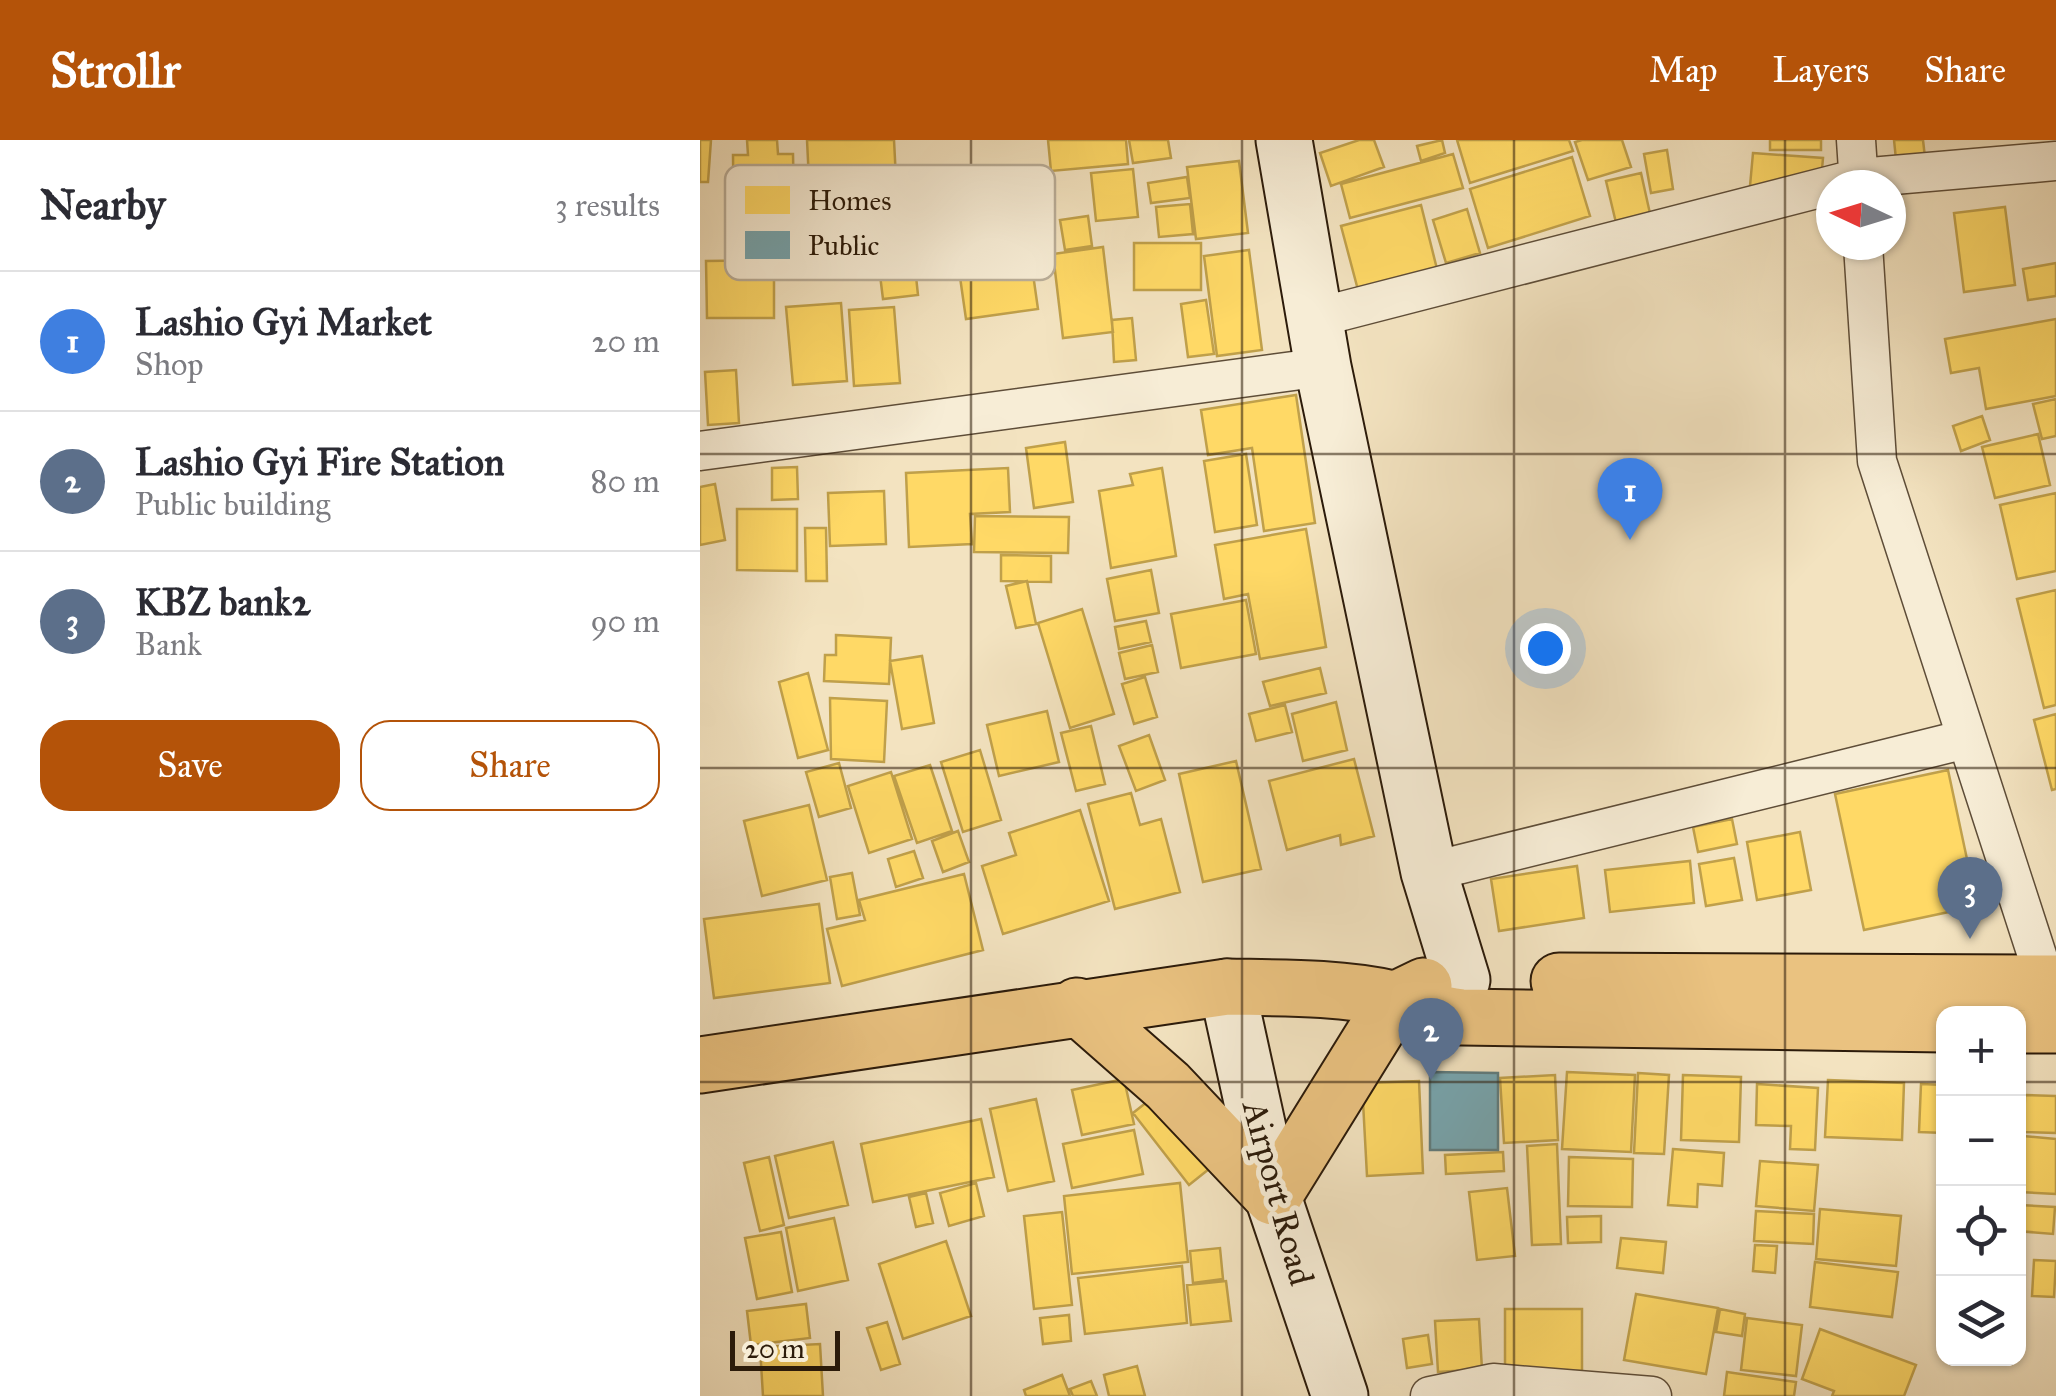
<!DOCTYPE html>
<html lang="en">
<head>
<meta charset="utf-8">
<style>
	:root { --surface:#fff; --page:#f7f7f7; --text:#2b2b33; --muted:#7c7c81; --line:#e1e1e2; --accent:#b45309 }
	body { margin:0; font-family:"IM FELL Great Primer",serif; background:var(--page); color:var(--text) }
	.controls { position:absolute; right:30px; bottom:30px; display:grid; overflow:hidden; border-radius:20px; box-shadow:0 2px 8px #0004 }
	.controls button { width:90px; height:90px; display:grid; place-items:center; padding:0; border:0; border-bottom:2px solid var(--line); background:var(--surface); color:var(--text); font:50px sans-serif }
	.compass { position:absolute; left:1116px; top:30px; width:90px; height:90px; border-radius:50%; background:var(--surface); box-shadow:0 2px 8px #0004; rotate:274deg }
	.scale { position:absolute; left:30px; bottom:25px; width:110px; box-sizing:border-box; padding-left:10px; border:5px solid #2c1b0a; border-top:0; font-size:28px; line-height:35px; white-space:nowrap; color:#2c1b0a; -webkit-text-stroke:8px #f7edd6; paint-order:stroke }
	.you { position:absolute; left:845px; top:508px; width:35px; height:35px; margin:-25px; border:8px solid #fff; border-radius:50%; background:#1a73e8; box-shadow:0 0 0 15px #1a73e833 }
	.badge { display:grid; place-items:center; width:65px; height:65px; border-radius:50%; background:var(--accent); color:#fff; font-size:32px; font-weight:700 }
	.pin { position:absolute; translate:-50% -82px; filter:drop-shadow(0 2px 5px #0008) }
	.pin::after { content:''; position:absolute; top:52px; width:35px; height:30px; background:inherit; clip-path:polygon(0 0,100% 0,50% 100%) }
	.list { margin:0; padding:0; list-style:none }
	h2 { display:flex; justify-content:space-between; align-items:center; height:130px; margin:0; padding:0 40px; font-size:42px }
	h2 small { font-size:32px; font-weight:400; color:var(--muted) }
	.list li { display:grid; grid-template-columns:65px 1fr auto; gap:30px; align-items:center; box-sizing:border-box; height:140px; padding:0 40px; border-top:2px solid var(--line) }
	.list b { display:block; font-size:38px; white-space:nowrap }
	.list p { margin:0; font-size:32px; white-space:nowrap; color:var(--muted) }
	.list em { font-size:32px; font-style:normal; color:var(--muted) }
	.actions { display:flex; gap:20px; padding:30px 40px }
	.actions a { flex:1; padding:22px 0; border:2px solid var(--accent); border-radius:30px; text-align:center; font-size:35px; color:var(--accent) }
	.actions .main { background:var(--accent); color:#fff }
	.icon { flex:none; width:55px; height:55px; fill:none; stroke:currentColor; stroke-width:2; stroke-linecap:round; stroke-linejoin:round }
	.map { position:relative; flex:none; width:1356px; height:1256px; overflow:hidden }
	header { display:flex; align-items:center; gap:60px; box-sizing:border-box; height:140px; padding:0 50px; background:var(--accent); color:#fff }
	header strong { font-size:48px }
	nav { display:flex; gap:55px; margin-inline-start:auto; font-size:35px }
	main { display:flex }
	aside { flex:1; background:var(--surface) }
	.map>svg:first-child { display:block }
</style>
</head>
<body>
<header>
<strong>Strollr</strong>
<nav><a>Map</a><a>Layers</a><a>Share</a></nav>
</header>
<main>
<aside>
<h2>Nearby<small>3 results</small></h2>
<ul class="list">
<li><span class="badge" style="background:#3f7fe0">1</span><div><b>Lashio Gyi Market</b><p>Shop</p></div><em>20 m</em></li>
<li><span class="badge" style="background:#5c6f8a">2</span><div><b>Lashio Gyi Fire Station</b><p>Public building</p></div><em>80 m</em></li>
<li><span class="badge" style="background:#5c6f8a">3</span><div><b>KBZ bank2</b><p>Bank</p></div><em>90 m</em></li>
</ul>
<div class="actions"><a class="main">Save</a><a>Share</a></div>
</aside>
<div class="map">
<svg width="1356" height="1256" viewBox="0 0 1356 1256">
	<rect width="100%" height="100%" fill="#f3e3c0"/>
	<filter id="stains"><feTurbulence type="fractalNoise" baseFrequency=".002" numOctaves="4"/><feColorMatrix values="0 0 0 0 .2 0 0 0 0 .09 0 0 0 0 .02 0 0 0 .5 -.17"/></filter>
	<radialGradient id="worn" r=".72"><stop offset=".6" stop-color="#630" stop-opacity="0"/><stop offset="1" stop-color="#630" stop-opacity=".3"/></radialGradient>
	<!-- homes -->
	<path fill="#ffd966" stroke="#c0a04a" stroke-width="2.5" d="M0,0H11L8,42H0Z
		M47,0H77L78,14H93L95,113L34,114L33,15H48Z
		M107,0H194L199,97L112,102Z
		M348,0H426L428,24L351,31Z
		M429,0H468L471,18L433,23Z
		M659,0H674L684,27L631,46L620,13Z
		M742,0L745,13L721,21L717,6Z
		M757,0H869L873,11L770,43Z
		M882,0H922L931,27L888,40L875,2Z
		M1070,0H1121V10H1070Z
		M1194,0H1223L1226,26L1197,29Z
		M967,10L973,49L951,53L944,14Z
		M1053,13L1123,18L1120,52L1050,46Z
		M753,14L763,48L650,78L641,44Z
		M872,17L890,76L788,108L770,49Z
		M539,21L548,93L496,99L487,27Z
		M433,29L438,77L396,81L391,33Z
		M941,33L951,78L917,87L906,41Z
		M487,37L490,58L451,63L448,43Z
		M490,64L493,94L459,97L456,67Z
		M721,65L737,129L658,150L641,86Z
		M1305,67L1315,145L1264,152L1254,73Z
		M767,69L780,113L746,123L733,80Z
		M388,76L392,106L365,110L360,80Z
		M212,99L218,155L183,159L176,103Z
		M434,103H501V150H434Z
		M403,107L413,192L363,198L353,114Z
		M549,110L562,210L517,216L504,116Z
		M330,113L338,169L266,179L258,123Z
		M74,120V178H7L6,121Z
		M1356,123V156L1328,160L1323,129Z
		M506,160L514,214L488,217L481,164Z
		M141,163L147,241L93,245L86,167Z
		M194,167L200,243L154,246L149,170Z
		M432,178L436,220L414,222L412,180Z
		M1356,179V256L1286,269L1279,228L1251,233L1245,199Z
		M36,230L39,283L8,285L5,232Z
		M596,255L615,383L564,391L552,308L508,315L501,270Z
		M1356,259V296L1342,299L1333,264Z
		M1282,276L1290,300L1261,311L1253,286Z
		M1338,294L1350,345L1295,358L1282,307Z
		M365,302L373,362L334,368L326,308Z
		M546,314L557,385L515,392L504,321Z
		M97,327L98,359L72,360V328Z
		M308,328L310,372L270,374L272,404L209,407L206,333Z
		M462,328L476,416L411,428L399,351L433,345L430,334Z
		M15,344L25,400L0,405V347Z
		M184,351L186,404L130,406L128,353Z
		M1356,353V431L1317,439L1300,365Z
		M37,369H97V431L37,430Z
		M275,376L369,377L368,413L274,412Z
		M105,388H126L127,441H106Z
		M606,389L626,507L560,519L548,454L524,459L515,405Z
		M301,415L351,416V442L301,441Z
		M451,430L459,473L415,481L407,439Z
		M327,441L336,484L316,488L306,446Z
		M1356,450V565L1344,568L1317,459Z
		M546,460L556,514L481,528L471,474Z
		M382,469L414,574L370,588L338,483Z
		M446,481L451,502L419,509L415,487Z
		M136,495L191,498L189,544L124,541L125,515H136Z
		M452,505L458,532L425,539L419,513Z
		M222,516L234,583L202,589L190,521Z
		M620,528L626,553L570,566L563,542Z
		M108,533L128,610L98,618L79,542Z
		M445,537L457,577L434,584L422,544Z
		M130,558L187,561L184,622L131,619Z
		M636,562L647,610L603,621L592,574Z
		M585,565L592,592L556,601L549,574Z
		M347,571L359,622L299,636L287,585Z
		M1356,574V649L1352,650L1334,580Z
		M391,586L405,644L376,651L361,593Z
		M449,595L465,640L436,651L419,606Z
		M280,610L301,680L263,692L241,622Z
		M654,619L674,696L641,705L640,695L587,710L569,641Z
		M536,621L561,729L503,742L479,634Z
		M139,623L151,668L119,677L106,632Z
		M230,625L252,691L217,703L194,636Z
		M1248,630L1277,766L1164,790L1135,654Z
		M191,632L212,699L169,713L148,646Z
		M431,653L440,685L461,679L480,752L415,769L388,664Z
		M109,665L127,740L62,756L44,681Z
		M380,670L409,761L303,794L282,726L316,715L309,693Z
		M1032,679L1037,704L998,712L993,687Z
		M258,691L269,722L243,732L232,701Z
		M1100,692L1111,750L1057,760L1047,702Z
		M214,711L223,738L196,747L188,719Z
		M1034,718L1042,760L1006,766L999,724Z
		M990,721L994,763L910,772L905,730Z
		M877,726L884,778L799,791L791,739Z
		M152,733L160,775L137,779L130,737Z
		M264,734L283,810L142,846L127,789L165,780L159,760Z
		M119,764L130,843L14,858L4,779Z
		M867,932L935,935L931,1012L862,1009Z
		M938,933L969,935L964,1014L934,1013Z
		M855,935L858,1000L804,1003L800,938Z
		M983,935L1041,937L1039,1002L981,1000Z
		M424,939L434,984L382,995L372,950Z
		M1128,940L1204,943L1202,1000L1125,997Z
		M719,941L723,1033L667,1036L662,943Z
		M1057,944L1118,948L1115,1010L1090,1009L1091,986L1056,985Z
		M1221,944L1244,945V993L1219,992Z
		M457,954L514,1025L489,1045L433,973Z
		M1325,955L1356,956V993L1324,992Z
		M336,959L354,1041L308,1051L290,969Z
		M281,979L294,1037L173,1062L161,1004Z
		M434,990L443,1034L372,1048L363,1004Z
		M1323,996L1356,999V1054L1319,1052Z
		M133,1002L148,1065L89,1078L75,1016Z
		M857,1004L861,1104L832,1105L827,1006Z
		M973,1009L1024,1013L1022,1046L998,1044L997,1067L968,1065Z
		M803,1012L804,1031L746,1034L745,1015Z
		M69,1017L84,1085L60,1091L44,1023Z
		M869,1017L933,1019L932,1067L868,1066Z
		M1060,1021L1118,1025L1114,1071L1056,1066Z
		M276,1043L284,1076L249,1086L240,1053Z
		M480,1043L488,1122L372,1134L364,1056Z
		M807,1048L815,1116L777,1120L769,1052Z
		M226,1053L233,1083L216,1087L209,1057Z
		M1319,1065L1355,1067L1353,1094L1318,1091Z
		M1120,1069L1201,1076L1196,1126L1116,1119Z
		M1056,1071L1114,1074L1113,1104L1054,1101Z
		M362,1072L372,1165L334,1169L324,1076Z
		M901,1076V1102L868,1103L867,1077Z
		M134,1078L148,1140L98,1151L86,1088Z
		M81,1092L92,1152L57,1159L45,1098Z
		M921,1098L966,1102L963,1133L917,1128Z
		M246,1101L271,1176L203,1199L179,1124Z
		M1055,1105L1077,1106L1075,1133L1053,1131Z
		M520,1108L523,1139L493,1143L490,1111Z
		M1334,1120L1356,1121L1354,1157L1332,1156Z
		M1115,1122L1198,1132L1192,1177L1110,1167Z
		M482,1126L487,1183L385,1194L378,1138Z
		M526,1141L531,1181L491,1185L487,1145Z
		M936,1154L1018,1168L1006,1234L924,1220Z
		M106,1164L110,1198L51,1205L47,1171Z
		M805,1169H882V1231H805Z
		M1020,1169L1045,1174L1042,1196L1016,1192Z
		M369,1175L371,1201L343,1204L340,1178Z
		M1047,1178L1102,1185L1096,1236L1041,1230Z
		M779,1179L782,1229L738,1232L735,1181Z
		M187,1182L200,1224L181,1230L167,1188Z
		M1120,1189L1216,1225L1204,1256H1132L1134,1251L1102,1239Z
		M728,1195L732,1224L707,1228L703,1199Z
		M120,1204L123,1256H63L60,1207Z
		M437,1226L445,1256H409L404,1235Z
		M1027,1232L1096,1242L1094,1256H1024Z
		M362,1235L370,1256H326L324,1250Z
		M391,1241L397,1256H373L370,1249Z"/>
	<!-- public -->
	<path fill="#76a5af" stroke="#607c7e" stroke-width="2.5" d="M730,932L798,933V1010H730Z"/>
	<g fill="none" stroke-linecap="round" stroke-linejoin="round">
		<defs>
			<path id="street" d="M1156,0L1159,45
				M1163,105L1177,321L1346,843
				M615,178L1159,38L1356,21
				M0,311L623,227
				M729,732L1266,599
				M730,1256L793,1243L952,1256"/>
			<path id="secondary" d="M584,0L623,227L729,732L762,840
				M527,847L573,1057L640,1256"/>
			<path id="primary" d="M859,841L1356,843
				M377,866L468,946L573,1057L695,860L724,846
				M1318,885H1356
				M0,925L527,847C582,848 640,847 693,859C717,865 736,875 762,877L1244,884"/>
		</defs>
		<!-- street casing -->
		<use href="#street" stroke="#5e4d38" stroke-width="41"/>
		<!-- secondary casing -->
		<use href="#secondary" stroke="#2c1b0a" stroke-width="59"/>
		<!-- primary casing -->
		<use href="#primary" stroke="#2c1b0a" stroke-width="59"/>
		<!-- street -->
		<use href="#street" stroke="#f7edd6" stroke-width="38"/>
		<!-- secondary -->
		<use href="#secondary" stroke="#f7edd6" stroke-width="55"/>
		<!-- primary -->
		<use href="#primary" stroke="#eac280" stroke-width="55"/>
	</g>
	<!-- grid -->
	<path fill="none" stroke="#2c1b0a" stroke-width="2.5" stroke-opacity="0.55" d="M271,0V1256M542,0V1256M814,0V1256M1085,0V1256M0,314H1356M0,628H1356M0,942H1244M1318,942H1356"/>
	<g text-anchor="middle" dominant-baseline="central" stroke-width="10" stroke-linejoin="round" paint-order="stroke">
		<!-- street labels -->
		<g font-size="35" fill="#2c1b0a" stroke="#f7edd6">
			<text transform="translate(578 1053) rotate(75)">Airport Road</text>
		</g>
	</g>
	<!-- legend -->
	<rect x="25" y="25" width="330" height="115" rx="15" fill="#f7edd6" stroke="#baae99" stroke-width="2.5"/>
	<rect x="45" y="46" width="45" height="28" fill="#ffd966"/>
	<rect x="45" y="91" width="45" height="28" fill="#76a5af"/>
	<g font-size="28" fill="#2c1b0a">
		<text x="108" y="70">Homes</text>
		<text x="108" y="115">Public</text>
	</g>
	<rect width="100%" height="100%" filter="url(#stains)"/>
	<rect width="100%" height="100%" fill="url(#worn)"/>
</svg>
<div class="controls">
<button>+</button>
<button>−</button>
<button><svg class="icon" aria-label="locate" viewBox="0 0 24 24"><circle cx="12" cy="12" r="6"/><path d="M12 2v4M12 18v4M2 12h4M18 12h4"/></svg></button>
<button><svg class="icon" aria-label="layers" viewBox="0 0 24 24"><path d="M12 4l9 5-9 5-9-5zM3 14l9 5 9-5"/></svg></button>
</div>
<svg class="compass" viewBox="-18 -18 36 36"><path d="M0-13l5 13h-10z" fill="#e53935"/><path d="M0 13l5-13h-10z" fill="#7c7c81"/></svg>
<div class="scale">20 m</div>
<div class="you"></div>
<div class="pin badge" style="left:930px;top:400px;background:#3f7fe0">1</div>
<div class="pin badge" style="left:731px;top:940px;background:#5c6f8a">2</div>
<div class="pin badge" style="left:1270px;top:799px;background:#5c6f8a">3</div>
</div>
</main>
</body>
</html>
